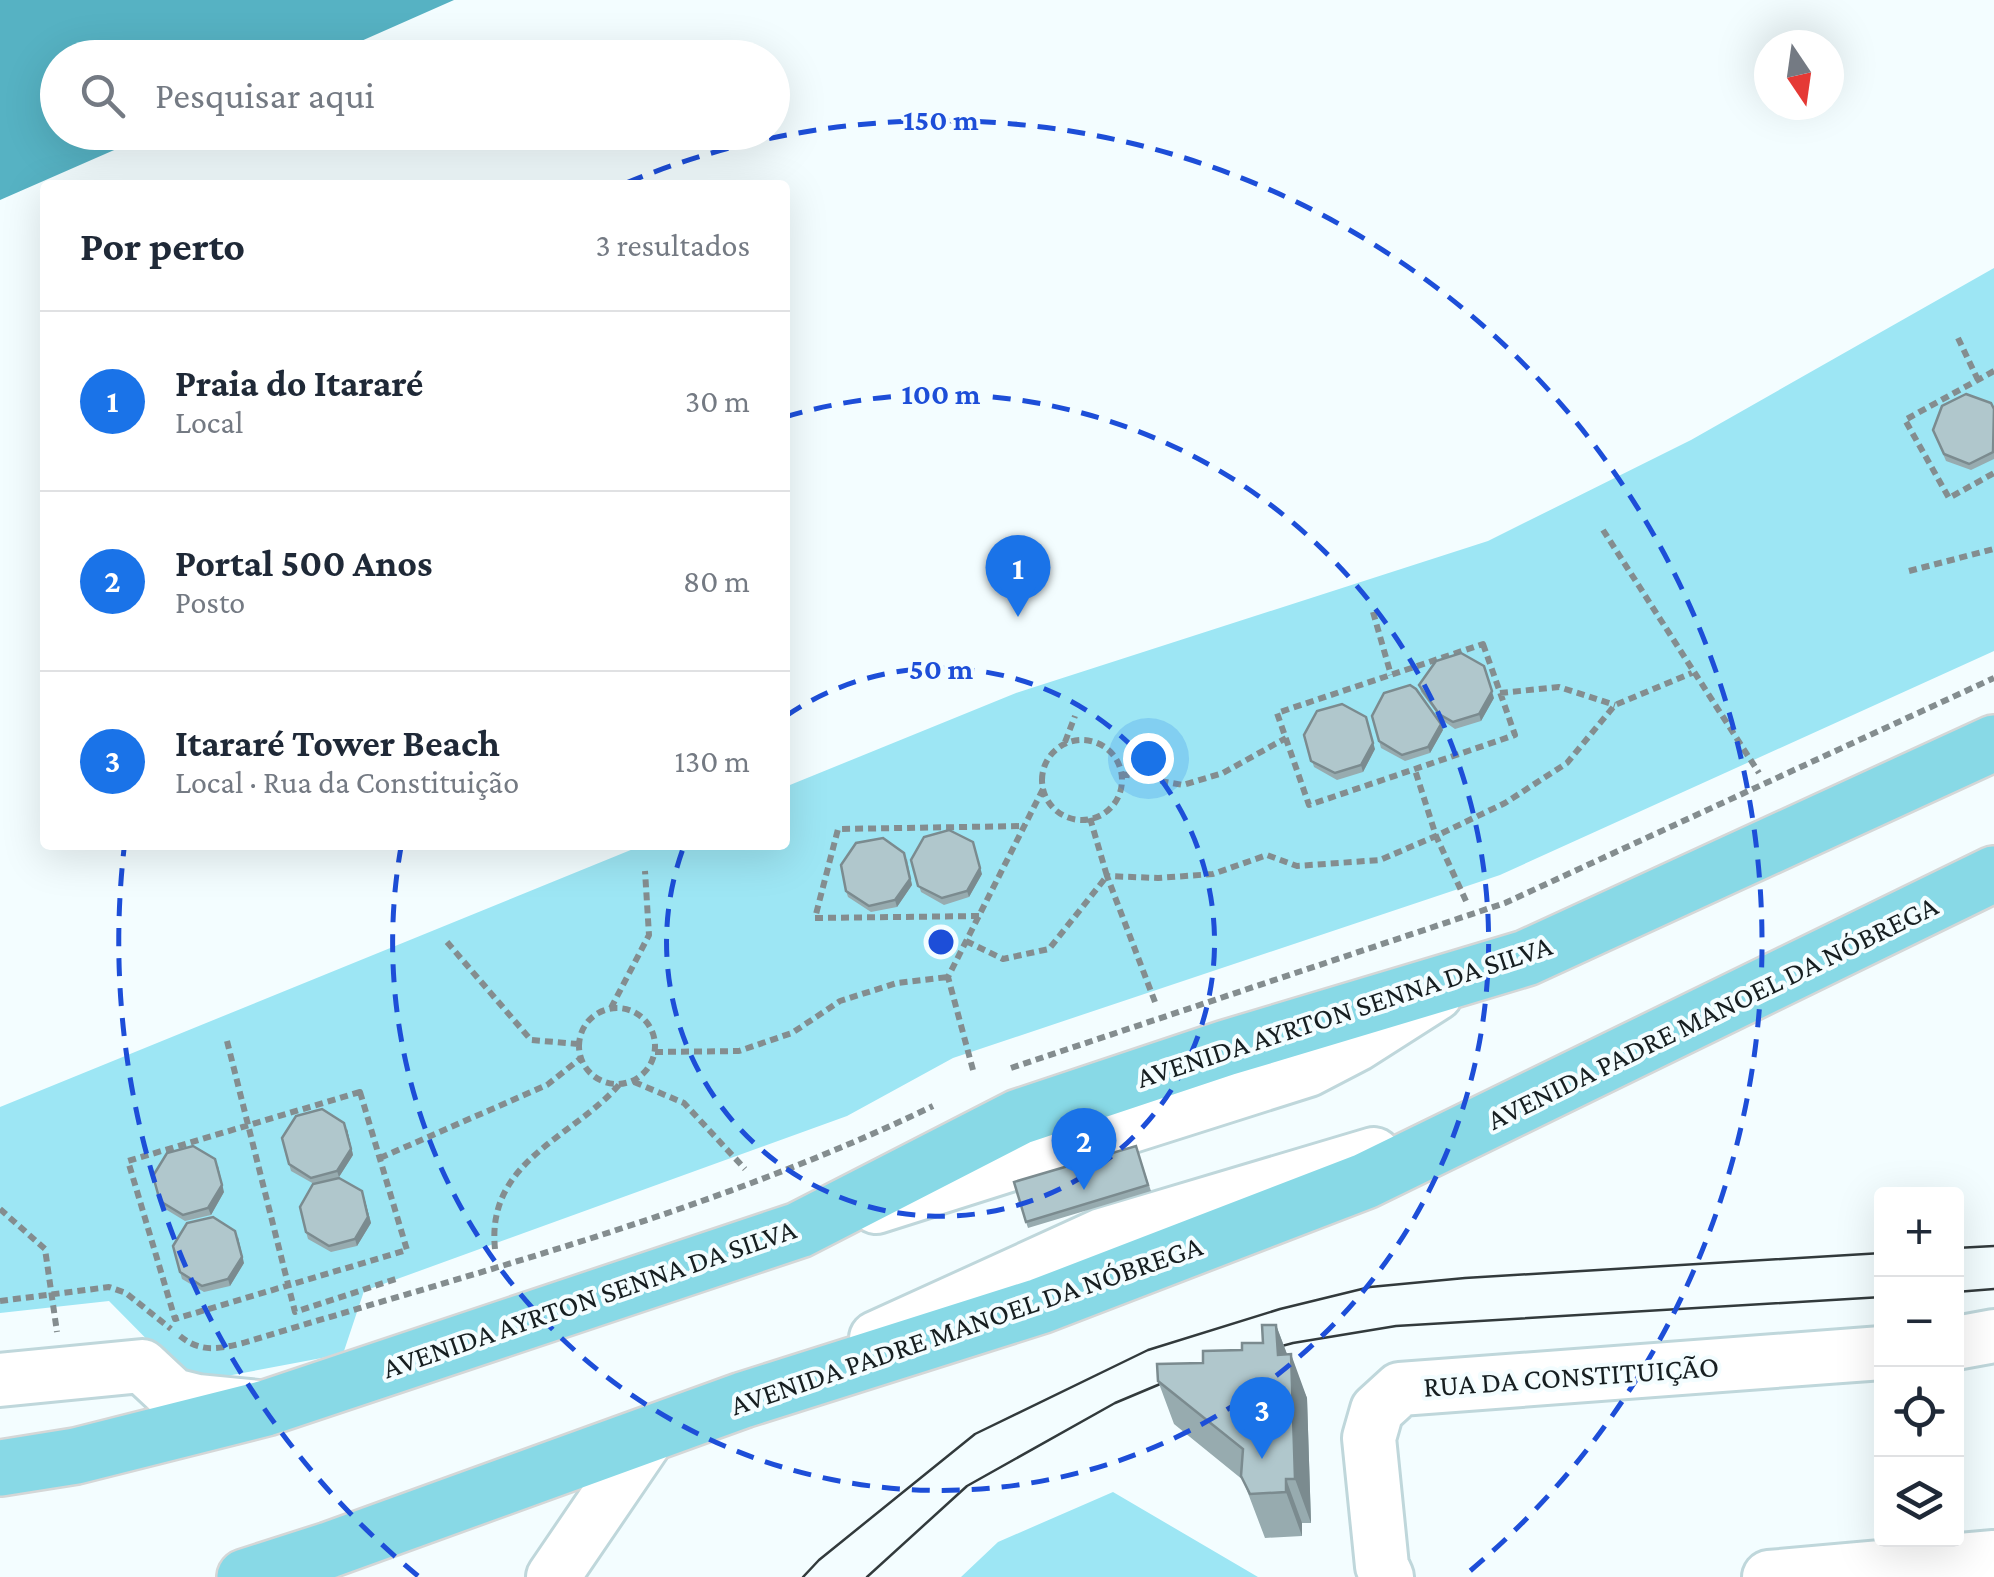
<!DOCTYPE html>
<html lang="pt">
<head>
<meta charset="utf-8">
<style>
	:root { --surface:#fff; --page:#f2f2f3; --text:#1f2937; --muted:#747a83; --line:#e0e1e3; --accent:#1a73e8 }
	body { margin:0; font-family:"Crimson Pro",serif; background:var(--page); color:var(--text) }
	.controls { position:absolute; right:30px; bottom:30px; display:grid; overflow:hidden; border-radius:10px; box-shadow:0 10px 40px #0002 }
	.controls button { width:90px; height:90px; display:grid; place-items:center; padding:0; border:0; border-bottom:2px solid var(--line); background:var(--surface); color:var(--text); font:50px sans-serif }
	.compass { position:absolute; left:1754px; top:30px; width:90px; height:90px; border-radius:50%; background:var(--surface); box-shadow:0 10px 40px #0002; rotate:167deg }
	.you { position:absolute; left:1148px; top:758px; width:35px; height:35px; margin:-25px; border:8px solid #fff; border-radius:50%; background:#1a73e8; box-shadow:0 0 0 15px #1a73e833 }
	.badge { display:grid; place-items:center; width:65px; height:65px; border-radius:50%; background:var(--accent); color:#fff; font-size:32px; font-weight:700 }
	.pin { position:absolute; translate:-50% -82px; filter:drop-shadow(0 2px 5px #0008) }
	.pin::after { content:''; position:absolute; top:52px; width:35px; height:30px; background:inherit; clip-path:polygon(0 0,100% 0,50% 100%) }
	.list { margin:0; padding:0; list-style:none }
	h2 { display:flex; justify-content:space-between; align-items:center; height:130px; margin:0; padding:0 40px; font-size:42px }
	h2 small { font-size:32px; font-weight:400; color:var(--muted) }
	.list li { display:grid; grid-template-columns:65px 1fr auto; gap:30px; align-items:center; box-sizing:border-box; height:180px; padding:0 40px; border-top:2px solid var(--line) }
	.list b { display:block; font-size:38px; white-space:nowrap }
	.list p { margin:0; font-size:32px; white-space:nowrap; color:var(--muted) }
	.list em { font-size:32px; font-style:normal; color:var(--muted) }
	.icon { flex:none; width:55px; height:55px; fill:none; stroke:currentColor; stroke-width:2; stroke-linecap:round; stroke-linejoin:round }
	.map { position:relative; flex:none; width:1994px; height:1577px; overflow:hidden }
	.search { position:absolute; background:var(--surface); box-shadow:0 10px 40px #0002; left:40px; top:40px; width:750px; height:110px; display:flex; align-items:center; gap:25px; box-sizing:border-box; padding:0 35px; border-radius:55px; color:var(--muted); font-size:38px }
	.panel { position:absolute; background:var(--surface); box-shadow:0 10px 40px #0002; left:40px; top:180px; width:750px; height:670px; border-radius:10px }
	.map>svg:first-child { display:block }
</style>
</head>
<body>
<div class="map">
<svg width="1994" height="1577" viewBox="0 0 1994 1577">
	<rect width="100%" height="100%" fill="#f3fdff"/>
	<!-- green -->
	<path fill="#9de6f4" d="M1994,268V651L1500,875L953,1058L847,1116L364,1291L343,1354L190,1383L109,1301L0,1313V1107L643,845H785V787L1016,693L1488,541L1691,440Z
		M1113,1492L1258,1577H961L998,1542Z"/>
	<!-- water -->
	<path fill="#56b2c3" d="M0,0H454L325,57L58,58V132L153,133L0,200Z"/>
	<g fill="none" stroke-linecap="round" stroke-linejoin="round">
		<defs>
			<path id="minor" d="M876,1207L1308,1070L1356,1045L1436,994
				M876,1338L1102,1235L1374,1154
				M1956,1343L1994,1336
				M0,1380L142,1366L173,1395L197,1401L259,1407
				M553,1577L651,1433
				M1387,1577L1382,1566L1369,1438L1377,1410L1400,1389L1882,1353
				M1769,1577L1994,1557"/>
			<path id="major" d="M0,1468L76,1456L266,1408L799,1230L1019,1117L1226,1048L1526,958L1994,743
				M245,1577L329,1550L743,1400L1040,1306L1365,1181L1994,874"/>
		</defs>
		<!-- minor casing -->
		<use href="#minor" stroke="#bfd7db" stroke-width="58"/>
		<!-- major casing -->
		<use href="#major" stroke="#d5d7d7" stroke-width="60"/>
		<!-- path -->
		<path stroke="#848d8f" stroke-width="6" stroke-dasharray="8 5" stroke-linecap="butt" d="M1958,338L1978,380
			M1994,371L1905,420L1949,498L1994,473
			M1603,530L1759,773
			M1909,571L1994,549
			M1373,612L1391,675
			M1483,644L1515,735L1309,805L1277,713Z
			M1500,693L1559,687L1615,705
			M1042 780a40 40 0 1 1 80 0a40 40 0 1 1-80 0Z
			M1065,742L1075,716
			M1122,774L1183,785L1223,773L1286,738
			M1466,901L1436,836L1505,803L1567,763L1615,705L1692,673
			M979,916L815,918L838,829L1025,826
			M966,941L1003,959L1049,949L1107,876L1090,818
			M447,942L531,1040L578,1044
			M1155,1002L1107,876L1158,878L1213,874L1267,855L1297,866L1380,860L1436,836L1415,770
			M579 1046a38 38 0 1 1 76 0a38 38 0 1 1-76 0Z
			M611,1008L649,935L645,871
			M227,1041L295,1312L399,1278
			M655,1052L739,1051L792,1033L840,1001L897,983L948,977
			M1011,1068L1505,903L1994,678
			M973,1070L948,977L1043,789
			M634,1082L684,1103L745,1169
			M360,1092L407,1250L175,1319L128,1161Z
			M380,1158L547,1085L581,1058
			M0,1209L45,1249L57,1332
			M495,1249C486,1161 571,1139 619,1085
			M0,1301L109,1287L126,1293L171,1329
			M180,1336C201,1353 218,1349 243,1343C476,1272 713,1212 933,1106"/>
		<!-- minor -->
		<use href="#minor" stroke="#fff" stroke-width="52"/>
		<!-- major -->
		<use href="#major" stroke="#88d9e6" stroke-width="55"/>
		<!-- tram -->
		<path stroke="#323a3c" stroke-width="2.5" d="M1956,1248L1994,1246
			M1956,1292L1994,1289
			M1256,1353L1293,1343L1396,1326L1882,1297
			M803,1577L819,1560L975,1434L1148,1350L1280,1309L1370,1287L1465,1278L1882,1253
			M867,1577L967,1486L1115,1403L1184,1374"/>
	</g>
	<!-- wall -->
	<path fill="#97abaf" d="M1994,409V459L1971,470L1946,461L1933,430Z
		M1419,685L1494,698L1481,721L1455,729L1442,720L1421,692Z
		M1443,730L1430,753L1405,761L1381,748L1379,741Z
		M1304,735L1375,749L1363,772L1337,780L1314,767Z
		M907,859L912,885L897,907L871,912L848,897L846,891Z
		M911,860L982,874L969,897L944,905L921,892Z
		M347,1129L353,1155L339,1177L364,1197L371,1223L357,1246L331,1252L308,1239L306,1232L314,1184L291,1171L289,1164Z
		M1136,1146L1151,1191L1028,1228L1026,1222Z
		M224,1192L211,1215L185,1221L162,1207L160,1201Z
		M244,1263L230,1286L204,1292L182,1279L180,1272Z
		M1276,1325L1287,1354L1307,1398L1311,1523H1302V1536L1265,1538L1243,1480L1174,1424L1158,1381L1203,1363L1263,1343Z"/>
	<!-- shaded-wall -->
	<path fill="#7b8b8f" d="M1484,666L1494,698L1481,721L1479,714Z
		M1366,717L1375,749L1363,772L1361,765Z
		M1441,724L1443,730L1430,753L1428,747Z
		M973,842L982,874L969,897L967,891Z
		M904,853L912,885L897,907L895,900Z
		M347,1129L353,1155L339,1177L337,1171Z
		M218,1166L224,1192L211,1215L208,1208Z
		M364,1197L371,1223L357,1246L355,1239Z
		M238,1237L244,1263L230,1286L228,1279Z
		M1276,1325L1291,1365V1354L1307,1398L1311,1523L1295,1479L1278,1355Z
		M1286,1479L1302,1523V1536L1286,1492Z"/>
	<!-- building -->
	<path fill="#b0c7cc" stroke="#7b8b8f" stroke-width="2.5" d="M1966,394L1991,403L1994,409L1993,452L1969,464L1944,454L1933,430L1942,406Z
		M1461,653L1484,666L1492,691L1479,714L1453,722L1439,714L1419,685L1436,661Z
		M1410,685L1416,689L1441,724L1428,747L1402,755L1379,741L1372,716L1384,693Z
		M1342,704L1366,717L1373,743L1361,765L1335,773L1311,761L1304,735L1317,711Z
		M949,830L973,842L980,868L967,891L942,898L918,886L911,860L924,837Z
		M883,838L904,853L910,879L895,900L869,906L846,891L841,865L856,843Z
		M322,1109L344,1123L351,1149L337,1171L311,1178L289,1164L282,1138L296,1116Z
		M193,1146L215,1159L222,1185L208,1208L183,1215L160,1201L153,1176L167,1153Z
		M1136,1146L1148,1185L1026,1222L1014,1182Z
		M339,1178L362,1191L368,1217L355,1239L329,1246L306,1232L300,1207L313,1184Z
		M213,1217L235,1231L242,1257L228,1279L202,1286L180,1272L173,1246L187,1223Z
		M1262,1325H1276L1278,1355L1291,1354L1295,1479H1286V1492L1250,1494L1241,1476L1243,1449L1158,1381L1157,1364L1203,1363V1351L1242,1350V1343H1263Z"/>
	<!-- distance rings -->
	<g fill="none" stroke="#1d4ed8" stroke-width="5" stroke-dasharray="18 12">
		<path d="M786 716A274 274 0 1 1 684 846"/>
		<path d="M785 417A548 548 0 1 1 401 847"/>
		<path d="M418 1576A822 822 0 0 1 124 849M626 183A822 822 0 0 1 1464 1576"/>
	</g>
	<g text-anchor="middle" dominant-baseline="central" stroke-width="8" stroke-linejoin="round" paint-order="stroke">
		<!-- street labels -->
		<g font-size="30" fill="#171f21" stroke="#f3fdff">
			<text transform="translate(1344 1011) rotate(-18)">AVENIDA AYRTON SENNA DA SILVA</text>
			<text transform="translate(1712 1012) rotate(-26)">AVENIDA PADRE MANOEL DA NÓBREGA</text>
			<text transform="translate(589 1298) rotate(-19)">AVENIDA AYRTON SENNA DA SILVA</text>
			<text transform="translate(966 1325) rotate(-19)">AVENIDA PADRE MANOEL DA NÓBREGA</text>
			<text transform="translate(1571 1376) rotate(-4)">RUA DA CONSTITUIÇÃO</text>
		</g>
	</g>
	<circle cx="941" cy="942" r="15" fill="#1d4ed8" stroke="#f3fdff" stroke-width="5"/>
	<g font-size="30" text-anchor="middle" font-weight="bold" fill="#1d4ed8" stroke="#f3fdff" stroke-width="8" stroke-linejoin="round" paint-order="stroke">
		<text x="941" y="130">150 m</text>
		<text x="941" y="404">100 m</text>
		<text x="941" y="679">50 m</text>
	</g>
</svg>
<div class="controls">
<button>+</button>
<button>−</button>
<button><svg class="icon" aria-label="locate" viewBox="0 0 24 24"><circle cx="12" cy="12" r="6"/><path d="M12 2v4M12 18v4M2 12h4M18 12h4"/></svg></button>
<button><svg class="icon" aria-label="layers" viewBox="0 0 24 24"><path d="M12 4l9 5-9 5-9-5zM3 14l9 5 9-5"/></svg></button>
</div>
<svg class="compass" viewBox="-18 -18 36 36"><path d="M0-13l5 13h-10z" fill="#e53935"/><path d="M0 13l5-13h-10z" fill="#747a83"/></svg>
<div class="you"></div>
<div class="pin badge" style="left:1018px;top:617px">1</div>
<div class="pin badge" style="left:1084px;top:1190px">2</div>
<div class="pin badge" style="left:1262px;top:1459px">3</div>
<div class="search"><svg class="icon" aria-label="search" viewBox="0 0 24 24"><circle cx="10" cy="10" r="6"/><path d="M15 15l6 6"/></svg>Pesquisar aqui</div>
<section class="panel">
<h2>Por perto<small>3 resultados</small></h2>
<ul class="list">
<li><span class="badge">1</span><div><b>Praia do Itararé</b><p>Local</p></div><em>30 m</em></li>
<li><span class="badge">2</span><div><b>Portal 500 Anos</b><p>Posto</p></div><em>80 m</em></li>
<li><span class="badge">3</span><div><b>Itararé Tower Beach</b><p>Local · Rua da Constituição</p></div><em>130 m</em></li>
</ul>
</section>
</div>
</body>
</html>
